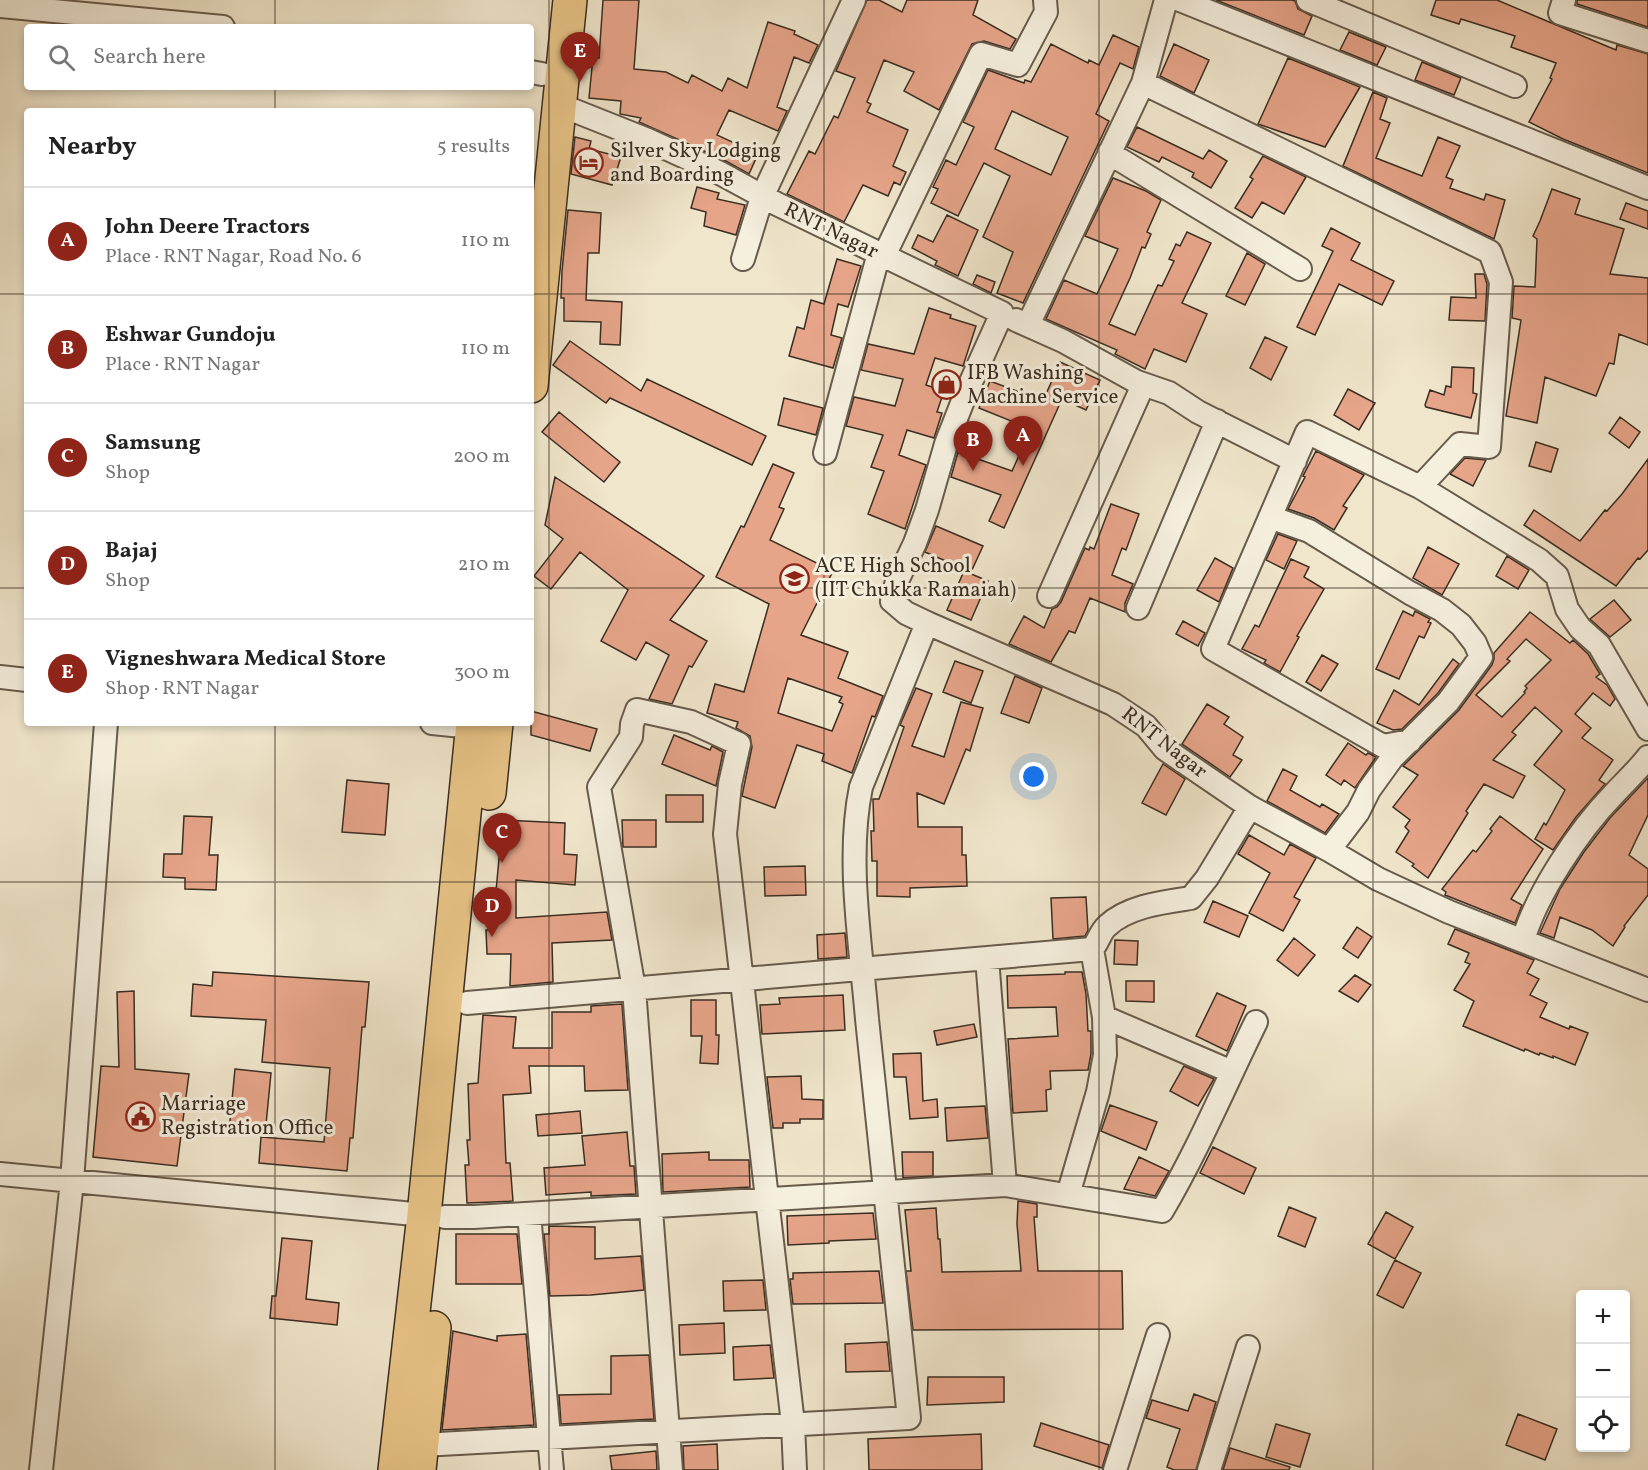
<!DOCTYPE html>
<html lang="en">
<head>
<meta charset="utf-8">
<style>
	:root { --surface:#fff; --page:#f6f6f6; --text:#222; --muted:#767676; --line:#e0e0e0; --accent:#8f2418 }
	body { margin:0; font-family:Vollkorn,serif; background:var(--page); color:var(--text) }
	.controls { position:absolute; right:18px; bottom:18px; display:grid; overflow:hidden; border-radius:6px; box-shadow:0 3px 9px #0003 }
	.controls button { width:54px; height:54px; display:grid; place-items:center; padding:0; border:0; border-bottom:2px solid var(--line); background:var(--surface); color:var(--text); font:30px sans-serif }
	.you { position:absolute; left:1034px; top:777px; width:21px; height:21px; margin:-15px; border:4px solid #fff; border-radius:50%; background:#1a73e8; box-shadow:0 0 0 9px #1a73e833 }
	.badge { display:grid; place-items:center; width:39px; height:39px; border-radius:50%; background:var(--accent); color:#fff; font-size:20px; font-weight:700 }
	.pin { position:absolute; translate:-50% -50px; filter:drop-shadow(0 2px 3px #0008) }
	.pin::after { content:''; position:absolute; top:32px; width:21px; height:18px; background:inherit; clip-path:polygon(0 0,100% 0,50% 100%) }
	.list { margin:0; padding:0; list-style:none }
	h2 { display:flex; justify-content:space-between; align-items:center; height:78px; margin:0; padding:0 24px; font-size:26px }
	h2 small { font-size:20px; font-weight:400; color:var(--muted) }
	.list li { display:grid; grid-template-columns:39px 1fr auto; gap:18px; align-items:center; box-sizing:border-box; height:108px; padding:0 24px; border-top:2px solid var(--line) }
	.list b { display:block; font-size:22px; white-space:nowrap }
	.list p { margin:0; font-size:20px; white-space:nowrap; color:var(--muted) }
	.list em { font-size:20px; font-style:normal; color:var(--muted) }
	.icon { flex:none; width:33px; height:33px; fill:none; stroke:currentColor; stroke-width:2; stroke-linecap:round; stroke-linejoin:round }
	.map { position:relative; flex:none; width:1648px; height:1470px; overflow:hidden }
	.search { position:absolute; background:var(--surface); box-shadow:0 3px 9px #0003; left:24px; top:24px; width:510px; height:66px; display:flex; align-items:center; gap:15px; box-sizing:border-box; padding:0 21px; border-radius:6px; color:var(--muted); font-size:22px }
	.panel { position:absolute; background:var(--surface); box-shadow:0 3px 9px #0003; left:24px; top:108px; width:510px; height:618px; border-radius:6px }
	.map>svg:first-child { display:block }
</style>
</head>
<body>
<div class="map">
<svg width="1648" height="1470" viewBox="0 0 1648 1470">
	<rect width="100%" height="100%" fill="#f0e6cc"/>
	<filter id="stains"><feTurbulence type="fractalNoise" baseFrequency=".00333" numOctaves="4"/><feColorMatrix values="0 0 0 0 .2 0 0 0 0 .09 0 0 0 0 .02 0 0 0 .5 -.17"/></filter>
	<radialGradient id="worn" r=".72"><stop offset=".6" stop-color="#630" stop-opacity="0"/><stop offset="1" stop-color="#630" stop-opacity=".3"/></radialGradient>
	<!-- building -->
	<path fill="#e6a489" stroke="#392d21" stroke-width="1.5" fill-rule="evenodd" d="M603,0H639L634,69L666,72L688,83L692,75L722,91L728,78L747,88L768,22L795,31L794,34L818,45L809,63L794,57L777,107L787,111L778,131L729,110L717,135L758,154L749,174L724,160L639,122L641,118L620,114L621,101L589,98L593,57L599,58Z
		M867,0H879L902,12L907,0H978L973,15L1016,39L1010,49L984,41L972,44L939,110L904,91L914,72L884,60L867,102L871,104L867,112L908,130L893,166L906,172L900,185L894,182L888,196L863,185L844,222L787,194L809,151L815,154L834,116L838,118L855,78L836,71Z
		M1216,0H1292L1295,1L1298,9L1312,16L1304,35Z
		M1436,0H1497L1604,45L1616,50L1617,45L1648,54V173L1563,139L1529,122L1552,79L1550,78L1556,63L1511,47L1515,36L1461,19L1459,24L1431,15Z
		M1577,0H1648V27L1577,4Z
		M1349,32L1386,47L1377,65L1340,50Z
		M1113,35L1139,47L1133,69L1120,63L1096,114L1109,121L1023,303L997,293L1013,252L983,237L1010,176L984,163L958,216L931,203L938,189L933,187L946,160L956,165L974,127L963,122L988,70L1024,83L1025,80L1031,82L1051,44L1088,63L1089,60L1099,65ZM1012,111L1068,137L1051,175L995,149Z
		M1174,44L1209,60L1194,93L1160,76Z
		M1288,58L1360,87L1325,147L1258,124Z
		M1422,62L1461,78L1454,95L1415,80Z
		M1373,92L1387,98L1380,119L1390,123L1376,158L1422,176L1438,137L1460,146L1446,177L1453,180L1450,188L1484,200L1486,194L1505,200L1494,239L1343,166Z
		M1137,127L1203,159L1209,150L1227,161L1211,188L1192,177L1194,173L1162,157L1159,162L1127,147Z
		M575,137L591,141L589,149L621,157L612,185L571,174Z
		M1263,156L1306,177L1284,214L1262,202L1252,218L1235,208L1253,179L1250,177Z
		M1113,178L1146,191L1161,200L1147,232L1151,234L1145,248L1142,247L1130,278L1109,324L1135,335L1158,285L1162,286L1174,261L1169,259L1176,244L1180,246L1187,232L1211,243L1182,303L1207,314L1186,362L1154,349L1145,369L1115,354L1117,350L1046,319L1064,280L1097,294L1118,249L1085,236Z
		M697,187L719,193L717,199L745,205L736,235L704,226L706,212L691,208Z
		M1552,189L1580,199L1575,214L1624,229L1610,274L1648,278V345L1619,334L1614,364L1609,363L1596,396L1545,377L1537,423L1506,416L1521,320L1512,318L1514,286L1535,287L1537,239L1533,236L1540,221Z
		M1626,203L1648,211V229L1620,219Z
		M568,210L601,213L599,253H588L586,300L622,302L620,345L600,344L601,322L564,321V298H561L562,271Z
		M947,215L978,230L958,276L935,265L937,261L912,248L918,235L933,242Z
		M1331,228L1360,243L1351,260L1394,281L1382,305L1339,284L1315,335L1297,327L1333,251L1322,246Z
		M1247,253L1265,264L1245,305L1226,296Z
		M837,259L861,266L848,307L838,304L831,335L842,338L833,368L789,356L797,327L804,329L811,300L824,304Z
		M1475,274H1484L1487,284L1485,321L1449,320L1451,297L1476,298Z
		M977,275L995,282L991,293L973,284Z
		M929,308L951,315L950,318L976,326L963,366L935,358L926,385L944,391L937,412L942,413L934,438L907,430L899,455L926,465L905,529L868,514L884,471L871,467L883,435L846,426L854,397L895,406L903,379L861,370L868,344L914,354Z
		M1265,337L1287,347L1271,380L1250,368Z
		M570,341L641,391L647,379L766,436L752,465L610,398L606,403L553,365Z
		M1060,362L1100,380L1086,410L1062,399L1004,528L989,521L1001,495L951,477L958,452L1012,471L1031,429L979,408L990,381L1043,401Z
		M1452,367L1474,368L1473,393L1477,394L1471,418L1426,407L1425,405L1430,390L1444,395L1446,386L1451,387Z
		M1348,389L1375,403L1359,430L1334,415Z
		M784,398L823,408L816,435L778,425Z
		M559,412L620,462L604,482L542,432Z
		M1620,417L1640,432L1629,448L1609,433Z
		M1536,442L1558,449L1551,472L1529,466Z
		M1316,451L1364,475L1343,506L1347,508L1334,530L1314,518L1288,509L1305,477L1303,476Z
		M1465,458L1486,460L1473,486L1450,474Z
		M1648,459V550L1640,559L1638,558L1616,586L1524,525L1534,510L1580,541L1605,510L1607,511L1622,494Z
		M773,464L794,473L779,507L784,509L770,540L833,571L801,635L848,652L838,678L883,696L875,717L872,716L852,773L822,761L824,754L797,745L775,808L742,796L752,747L750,736L736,728L738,722L707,713L715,684L744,692L769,604L716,577L741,526L744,527ZM788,678L842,697L839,702L843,704L832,731L778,713Z
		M555,477L704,576L670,620L707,641L692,667L689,666L672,704L649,699L669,655L646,642L636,660L601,641L628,590L580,552L551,589L534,576L563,539L545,525Z
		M1111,504L1139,514L1126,550L1122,548L1112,575L1133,584L1125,603V612L1090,598L1075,633L1069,631L1051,662L1009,644L1024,616L1044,628L1052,609L1057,607L1061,602L1085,548L1089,550L1090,547L1094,549Z
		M936,526L983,546L971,572L925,552Z
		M1278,534L1297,541L1284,569L1266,560Z
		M1428,547L1459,564L1442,595L1413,578Z
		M1507,556L1529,570L1518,589L1496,576Z
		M1215,558L1233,568L1219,602L1197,590Z
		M1291,559L1309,567L1304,577L1324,589L1297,636L1299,637L1280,672L1264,663L1266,660L1242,649L1255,625L1259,627Z
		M964,571L988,581L971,620L947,610Z
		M1614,600L1631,620L1610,637L1590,619Z
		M1403,611L1413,616L1415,611L1430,619L1428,622L1431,623L1424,638L1419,636L1399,679L1376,669Z
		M1530,612L1570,643L1573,640L1588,654L1600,674L1596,677L1607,685L1615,699L1610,706L1593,693L1575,714L1591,728L1582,738L1613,760L1599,780L1605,784L1576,817L1553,850L1535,839L1544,823L1546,825L1565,790L1534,765L1562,731L1535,707L1512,732L1516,735L1493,760L1525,776L1513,798L1484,784L1466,811L1468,813L1428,878L1412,866L1414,864L1396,852L1409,831L1405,827L1410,820L1393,807L1418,775L1403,766L1459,710L1492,665L1494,659V653ZM1526,639L1551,660L1525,686L1527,688L1524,692L1525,693L1502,717L1476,695L1510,661L1507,659Z
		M1183,621L1205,633L1198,646L1176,634Z
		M1322,655L1338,664L1321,691L1306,682Z
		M1453,659L1459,664L1438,693L1402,729L1393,730L1377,723L1394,690L1419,705Z
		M955,661L983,671L971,703L943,692Z
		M1015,676L1042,688L1029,723L1001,713Z
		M916,688L932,694L912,746L944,757L961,702L983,708L970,751L966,749L944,804L917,793L918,827H962V855H966L967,886L910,888V897L877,896V861H872L871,831H874L873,799H879L904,727L900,725Z
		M1207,704L1229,717L1224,724L1243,737L1233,755L1242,760L1230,777L1182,744Z
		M531,711L597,729L590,751L531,735Z
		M674,735L710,750L712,746L723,752L716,786L662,764Z
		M1348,743L1366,755L1368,753L1376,757L1355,788L1344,780L1341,785L1326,775Z
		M1163,764L1185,779L1166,815L1142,803Z
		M1283,769L1297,776L1290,790L1320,807L1322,804L1339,814L1325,833L1267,801Z
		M1648,778V815L1629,855L1648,869V895L1624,926L1625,927L1613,946L1592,930L1560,917L1554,938L1540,933L1560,889L1584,852L1610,818Z
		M347,780L389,784L385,835L342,832Z
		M666,795H703V822H666Z
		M184,816L212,817L209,855H218L216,890L185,889V878L163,877L164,854H182Z
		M1500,816L1543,849L1511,899L1522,905L1515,923L1445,895L1446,892L1442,889L1473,850L1476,852L1492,831L1490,829Z
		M503,820L565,823L564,854L577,855L575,885L516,880V918L607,912L612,940L552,943L553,982L510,986L511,954H487L486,930H490V891H496L500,848L502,849Z
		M622,820H656V847H623Z
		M1249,835L1284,855L1290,844L1316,858L1294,897L1300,900L1283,931L1249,913L1270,873L1238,854Z
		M805,866L806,895L765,896L764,867Z
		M1086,897L1088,930L1085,936L1053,939L1051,898Z
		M1213,901L1248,916L1239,937L1204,922Z
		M1357,927L1372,937L1358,958L1343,948Z
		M1455,929L1534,960L1527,973L1539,979L1530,995L1547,1003L1540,1017L1569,1029L1570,1026L1588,1033L1575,1065L1553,1056V1058L1540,1053L1539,1055L1525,1049L1524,1051L1463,1026L1474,1001L1454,990L1470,964L1465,962L1469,953L1448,944Z
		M845,933L847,957L818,959L817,935Z
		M1294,938L1315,955L1298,976L1277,960Z
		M1115,940L1138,941L1137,965L1114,964Z
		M213,972L369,982L365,1027H362L353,1138H350L347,1171L259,1163L261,1137L324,1142L330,1068L262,1062L266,1020L191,1016L193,984L212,986Z
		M1065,972H1082L1086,994L1088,1031H1091V1054L1088,1070L1050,1071L1051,1089L1046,1090L1047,1111L1013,1113L1008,1039L1058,1036L1056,1007L1008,1008L1007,976L1065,974Z
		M1355,975L1371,985L1358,1002L1339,991Z
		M1126,981H1154V1002L1126,1001Z
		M134,991L135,1069L189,1074L177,1166L93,1157L101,1066L119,1067L117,992Z
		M1217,993L1246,1006L1227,1051L1196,1036Z
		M843,995L845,1030L762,1034L760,1005L780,1004L779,998Z
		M691,1000H716V1035H719L718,1064L700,1063L702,1036H691Z
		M622,1004L628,1090L585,1091L584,1066H529L531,1093L503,1095L506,1163H510L513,1201L467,1203L465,1165H469L467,1140H470L468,1084L478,1083L483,1015L516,1017L513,1048H552V1012H591V1006Z
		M974,1024L977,1037L937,1045L934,1031Z
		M921,1053L923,1101L937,1099L938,1117L910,1119L906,1077H894L893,1054Z
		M1184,1066L1214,1079L1198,1106L1170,1091Z
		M235,1069L271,1073L265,1135L229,1131Z
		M801,1076L802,1099L823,1100V1119H800V1123H783V1128H773L767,1077Z
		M1110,1105L1157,1122L1146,1150L1101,1131Z
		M985,1106L988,1138L947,1141L945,1108Z
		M580,1111L582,1133L538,1136L536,1115Z
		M627,1132L630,1166H634L636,1194L591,1196V1192L546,1195L544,1168L585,1165L582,1136Z
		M1213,1147L1256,1168L1244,1194L1200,1173Z
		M709,1152V1160H749L750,1187L663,1192L662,1154Z
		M902,1152H933V1176L903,1178Z
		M1139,1157L1169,1171L1155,1196L1124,1189Z
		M1018,1201L1037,1204V1217H1034L1038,1271H1122L1123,1329L913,1330L906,1271H911L905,1210L936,1208L938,1239H940L942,1272L1021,1271L1017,1224Z
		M1289,1207L1316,1218L1305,1247L1278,1236Z
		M1386,1212L1413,1227L1395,1259L1368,1244Z
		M873,1213L876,1239L829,1241V1243L788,1245L787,1216Z
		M549,1226L595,1227V1259L641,1256L644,1290L591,1295L550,1296L544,1234H549Z
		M456,1234H517L522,1284H456Z
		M282,1238L312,1241L306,1299L339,1303L337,1325L270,1318L272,1296H276Z
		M1395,1260L1421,1273L1403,1308L1377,1295Z
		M879,1271L883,1303L793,1304L790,1279H793V1273Z
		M763,1280L766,1310L724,1311L723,1281Z
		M724,1323L725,1353L680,1355L679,1325Z
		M453,1331L497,1341V1336L526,1334L534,1425L442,1430Z
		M887,1342L890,1371L846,1372L845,1344Z
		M770,1345L774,1378L734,1380L733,1347Z
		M649,1355L654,1419L561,1424L559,1395L611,1394V1356Z
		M928,1377H1004V1402L927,1405Z
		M1194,1394L1216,1402L1196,1470H1174L1167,1467L1180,1429L1146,1418L1152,1400L1188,1411Z
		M1518,1414L1557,1429L1545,1460L1506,1445Z
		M1041,1423L1109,1445L1102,1468L1034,1446Z
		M1276,1424L1310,1434L1300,1467L1266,1457Z
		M981,1434L982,1470H869L868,1439Z
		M717,1444L718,1470H684L683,1446Z
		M1230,1448L1290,1467L1289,1470H1223Z
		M656,1451L657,1470H612L610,1456Z"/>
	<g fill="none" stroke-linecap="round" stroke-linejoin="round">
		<defs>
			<path id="minor" d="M1180,0L1648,188
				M1308,0L1515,86
				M1564,0L1560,13L1648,41
				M0,6L223,27
				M531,72L542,74
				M1143,83L1490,252L1501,282L1489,447L1460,444L1420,487
				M560,105L648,140L718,172L777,204L1002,313L966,393L946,444L927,510L915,543L897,581L892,601L906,613L927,623L1113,704L1146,726L1165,749L1250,807L1329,850L1378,879L1449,912L1648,990
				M1109,153L1300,269
				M884,256L981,54L1018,65L1046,12L1045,0
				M743,259L762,197L854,0
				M1016,320L1063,341L1137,382L1169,393L1198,412L1295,461
				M1028,325L1143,83L1166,0
				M825,453L879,253
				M1270,517L1309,531L1410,593L1442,610L1461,625L1475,643L1481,657L1448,702L1392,758L1369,790L1358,812L1329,850
				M1049,596L1143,385
				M1138,608L1217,421
				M0,677L27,680
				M432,723L472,727
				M1410,741L1383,746L1213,649L1307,432L1420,487L1539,560L1557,576L1567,609L1580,628L1599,645L1648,729
				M1523,940C1537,893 1579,830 1613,795C1625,782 1637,771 1648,757
				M987,958L1005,1185
				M467,1003L1092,949C1098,943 1100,932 1107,926C1128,906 1164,902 1191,898L1207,878L1250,807
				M1104,1017L1232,1072
				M0,1174L424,1215
				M1068,1195L1098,1092L1105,1055L1104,1017L1092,949
				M529,1214L552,1470
				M445,1217H474L1005,1185L1162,1211C1198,1150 1225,1085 1256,1022
				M422,1445L909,1418C894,1285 880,1152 867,1019C861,946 846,859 861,787L927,623
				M41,1470L72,1181L106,723
				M671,1470L634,989L599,787L631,737L632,724L637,710L691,722L739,744L730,784L725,834L793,1424L795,1470
				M1115,1470L1158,1335
				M1209,1470L1248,1347"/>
			<path id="highway" d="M531,386L570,0
				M489,793L496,723
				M395,1470L424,1215L473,723
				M419,1470L434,1328"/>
		</defs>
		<!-- minor casing -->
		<use href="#minor" stroke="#675b4c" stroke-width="26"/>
		<!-- highway casing -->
		<use href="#highway" stroke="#392d21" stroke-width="36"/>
		<!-- minor -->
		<use href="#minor" stroke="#f5efde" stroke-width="22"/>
		<!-- highway -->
		<use href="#highway" stroke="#e8c386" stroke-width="33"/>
	</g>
	<!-- grid -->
	<path fill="none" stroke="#392d21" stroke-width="1.5" stroke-opacity="0.55" d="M275,0V27M549,0V1470M824,0V1470M1099,0V1470M1373,0V1470M275,87V111M0,294H27M531,294H1648M0,588H27M531,588H1648M275,723V1470M0,882H1648M0,1176H1648"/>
	<!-- icons -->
	<defs>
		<symbol id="hotel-ring" viewBox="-11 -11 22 22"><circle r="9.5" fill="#f5efde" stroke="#8f2418" stroke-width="1.5"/><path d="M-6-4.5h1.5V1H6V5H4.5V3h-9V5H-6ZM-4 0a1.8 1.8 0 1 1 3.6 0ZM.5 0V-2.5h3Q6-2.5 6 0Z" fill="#8f2418"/></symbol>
		<symbol id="shop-ring" viewBox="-11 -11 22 22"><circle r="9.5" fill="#f5efde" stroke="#8f2418" stroke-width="1.5"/><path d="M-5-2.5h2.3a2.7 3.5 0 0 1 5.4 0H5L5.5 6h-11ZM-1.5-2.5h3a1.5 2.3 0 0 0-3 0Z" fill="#8f2418"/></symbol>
		<symbol id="school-ring" viewBox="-11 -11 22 22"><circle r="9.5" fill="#f5efde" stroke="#8f2418" stroke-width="1.5"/><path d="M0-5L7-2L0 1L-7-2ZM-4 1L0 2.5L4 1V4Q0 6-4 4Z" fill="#8f2418"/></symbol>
		<symbol id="civic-ring" viewBox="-11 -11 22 22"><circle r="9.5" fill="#f5efde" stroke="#8f2418" stroke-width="1.5"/><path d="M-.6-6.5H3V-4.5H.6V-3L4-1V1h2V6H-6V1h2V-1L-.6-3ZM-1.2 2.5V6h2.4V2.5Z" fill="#8f2418"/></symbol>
	</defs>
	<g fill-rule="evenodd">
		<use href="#hotel-ring" x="572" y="146" width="33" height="33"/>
		<use href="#shop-ring" x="930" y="368" width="33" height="33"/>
		<use href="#school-ring" x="778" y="562" width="33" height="33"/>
		<use href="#civic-ring" x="124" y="1100" width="33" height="33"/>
	</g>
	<g text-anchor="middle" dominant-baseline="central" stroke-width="6" stroke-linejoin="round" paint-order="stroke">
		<!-- poi labels -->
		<g font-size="21" fill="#392d21" stroke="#f5efde" text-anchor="start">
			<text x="610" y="151">Silver Sky Lodging<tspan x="610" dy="24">and Boarding</tspan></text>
			<text x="967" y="373">IFB Washing<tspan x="967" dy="24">Machine Service</tspan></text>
			<text x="815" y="566">ACE High School<tspan x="815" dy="24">(IIT Chukka Ramaiah)</tspan></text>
			<text x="161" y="1104">Marriage<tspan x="161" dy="24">Registration Office</tspan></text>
		</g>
		<!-- street labels -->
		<g font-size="21" fill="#392d21" stroke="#f5efde">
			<text transform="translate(831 231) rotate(26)">RNT Nagar</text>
			<text transform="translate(1164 743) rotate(38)">RNT Nagar</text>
		</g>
	</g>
	<rect width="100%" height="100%" filter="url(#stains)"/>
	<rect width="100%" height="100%" fill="url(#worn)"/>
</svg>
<div class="controls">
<button>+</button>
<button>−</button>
<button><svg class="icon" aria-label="locate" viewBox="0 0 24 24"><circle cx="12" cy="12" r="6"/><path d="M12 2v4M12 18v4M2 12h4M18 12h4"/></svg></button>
</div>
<div class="you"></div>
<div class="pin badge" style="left:1023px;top:466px">A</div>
<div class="pin badge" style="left:973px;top:471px">B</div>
<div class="pin badge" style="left:502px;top:863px">C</div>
<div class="pin badge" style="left:492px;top:937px">D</div>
<div class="pin badge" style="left:580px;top:82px">E</div>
<div class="search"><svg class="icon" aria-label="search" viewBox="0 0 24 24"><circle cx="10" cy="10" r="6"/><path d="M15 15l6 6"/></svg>Search here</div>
<section class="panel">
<h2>Nearby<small>5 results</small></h2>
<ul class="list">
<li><span class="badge">A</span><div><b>John Deere Tractors</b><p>Place · RNT Nagar, Road No. 6</p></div><em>110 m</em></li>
<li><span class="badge">B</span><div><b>Eshwar Gundoju</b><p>Place · RNT Nagar</p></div><em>110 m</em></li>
<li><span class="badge">C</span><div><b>Samsung</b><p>Shop</p></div><em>200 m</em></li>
<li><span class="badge">D</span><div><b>Bajaj</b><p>Shop</p></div><em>210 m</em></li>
<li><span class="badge">E</span><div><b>Vigneshwara Medical Store</b><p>Shop · RNT Nagar</p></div><em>300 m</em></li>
</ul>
</section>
</div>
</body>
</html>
